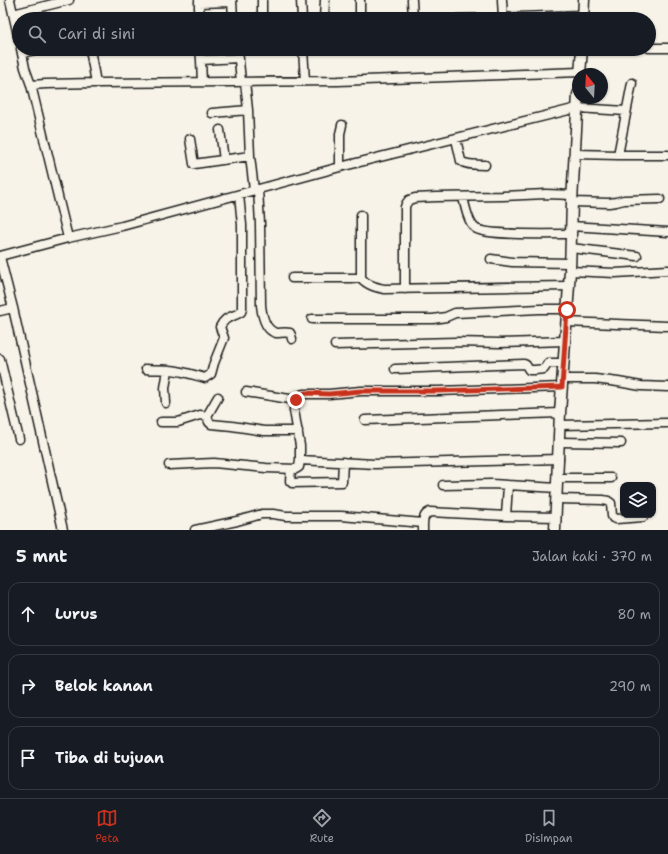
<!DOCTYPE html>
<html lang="id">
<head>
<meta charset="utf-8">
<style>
	:root { --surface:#171b24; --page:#242831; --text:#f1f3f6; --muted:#9ea1a6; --line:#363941; --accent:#c8321e }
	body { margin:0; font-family:"Shantell Sans",sans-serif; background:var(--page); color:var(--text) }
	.controls { position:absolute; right:12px; bottom:12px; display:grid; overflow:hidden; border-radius:8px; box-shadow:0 1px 3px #0004 }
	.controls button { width:36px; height:36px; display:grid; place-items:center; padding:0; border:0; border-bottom:1px solid var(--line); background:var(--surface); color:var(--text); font:20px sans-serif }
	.compass { position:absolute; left:572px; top:68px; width:36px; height:36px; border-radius:50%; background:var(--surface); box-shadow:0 1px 3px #0004; rotate:342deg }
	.stop { position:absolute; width:12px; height:12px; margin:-9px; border:3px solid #c8321e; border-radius:50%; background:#fff }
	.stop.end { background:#c8321e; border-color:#fff; box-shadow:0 1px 4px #0008 }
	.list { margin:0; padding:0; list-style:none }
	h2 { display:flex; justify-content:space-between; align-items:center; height:52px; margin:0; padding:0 16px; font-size:17px }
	h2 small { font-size:13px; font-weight:400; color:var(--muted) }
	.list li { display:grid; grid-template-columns:26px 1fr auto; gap:12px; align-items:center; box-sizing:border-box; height:64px; margin:0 8px 8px; padding:0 8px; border:1px solid var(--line); border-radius:12px }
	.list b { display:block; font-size:15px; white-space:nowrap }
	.list em { font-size:13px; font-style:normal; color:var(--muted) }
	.icon { flex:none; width:22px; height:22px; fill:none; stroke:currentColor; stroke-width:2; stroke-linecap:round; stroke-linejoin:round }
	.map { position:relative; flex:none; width:668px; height:530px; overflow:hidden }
	.search { position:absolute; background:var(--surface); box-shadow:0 1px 3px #0004; left:12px; right:12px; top:12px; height:44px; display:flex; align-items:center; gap:10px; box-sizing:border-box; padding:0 14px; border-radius:22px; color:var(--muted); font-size:15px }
	.sheet { height:268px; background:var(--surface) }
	nav { display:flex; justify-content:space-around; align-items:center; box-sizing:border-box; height:56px; border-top:1px solid var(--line); background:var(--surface); font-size:11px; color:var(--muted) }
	nav a { display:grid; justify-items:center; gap:2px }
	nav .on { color:var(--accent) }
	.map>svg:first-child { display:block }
</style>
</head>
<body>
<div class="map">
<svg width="668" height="530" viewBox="0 0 668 530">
	<rect width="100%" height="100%" fill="#f7f3e8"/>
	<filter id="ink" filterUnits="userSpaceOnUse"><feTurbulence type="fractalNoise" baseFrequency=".025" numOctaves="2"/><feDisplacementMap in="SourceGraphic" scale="8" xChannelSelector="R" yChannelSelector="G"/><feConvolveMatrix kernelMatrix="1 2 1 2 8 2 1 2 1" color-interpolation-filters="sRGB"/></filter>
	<g filter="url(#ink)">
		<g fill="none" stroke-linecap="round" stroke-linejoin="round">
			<defs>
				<path id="minor" d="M10,0L19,40
					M199,0V19
					M232,0L233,19
					M301,0L302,19
					M412,0L413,19
					M502,0L503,17
					M199,3L232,2
					M13,14L69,0
					M262,19V0
					M324,19L325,0
					M360,19V0
					M457,19L583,15
					M649,48H668
					M21,49L25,68L31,85L68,238
					M89,49L91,55L96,83
					M200,49L201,60L239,58
					M238,49L241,82
					M303,49L305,81
					M22,53L39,49
					M201,60L202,82
					M245,82L248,110L250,156L254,190
					M31,85L46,84L96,83L338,81L580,72
					M212,113L248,110
					M220,130L224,160
					M190,139L194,164L250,156
					M456,139L461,161C467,166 478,164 485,165
					M575,154L618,155L632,83
					M618,155H668
					M340,167V134L342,125
					M258,189L260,224L261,305C262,315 265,330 276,333C281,333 285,332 290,333L291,335L292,339
					M463,197C465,206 468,222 475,228C484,236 556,234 571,234
					M572,202L609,203L616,202L624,200L660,199
					M361,215V278C367,285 375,287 384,289L569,286
					M571,226L668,232
					M571,248L637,256
					M0,256L68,238L122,226L340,167L577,108L626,111
					M0,257L13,308L63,530
					M491,259L512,262L570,263
					M570,271L615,273L668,270
					M292,278H361
					M405,289V207L406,204L409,200L415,198L436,197L502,196L546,194L573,195
					M0,311L13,308
					M312,319H433L446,317L455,313L540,309H567
					M566,322L667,326
					M335,345L456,342L500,343L565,341
					M0,359L19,439
					M146,369C154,370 163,369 171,370C183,371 194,375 205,378L211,374L214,363L224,338L220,327C226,315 232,318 241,312L242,309V225L239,195
					M395,369L524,364L526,365L529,370H535L544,369L548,363H564
					M563,379H595L618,382L641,386L668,387
					M246,392L296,400
					M166,403L165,388L168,370
					M207,416L209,422L211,424L232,426L264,431H298
					M365,420L560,413
					M161,422H178L200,415L207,416L218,397
					M560,425L667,423
					M560,442L621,443
					M559,459L375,464L300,460V446L294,410L296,400L299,396L303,394H329L361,391H437L562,387
					M169,465L214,463L266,468L296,469L299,467L300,460
					M291,469L290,481L292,483L342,482L343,462
					M558,478H611
					M443,485L492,484L508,485L506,516
					M508,485L557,488
					M557,499L603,500L608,501L611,503L612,516L613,518L616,519L643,517
					M195,530L237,521L262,514H273L286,516H341L423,523
					M423,530C423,523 422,515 430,512L506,516L556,517"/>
				<path id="major" d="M583,19L584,0
					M580,74L582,49
					M555,530L560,413L570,271L572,202L578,94"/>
			</defs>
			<!-- minor casing -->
			<use href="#minor" stroke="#1c1c1c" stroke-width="11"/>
			<!-- major casing -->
			<use href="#major" stroke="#1c1c1c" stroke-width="13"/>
			<!-- minor -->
			<use href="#minor" stroke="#f7f3e8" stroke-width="8"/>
			<!-- major -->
			<use href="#major" stroke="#f7f3e8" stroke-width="10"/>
		</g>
	</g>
	<g fill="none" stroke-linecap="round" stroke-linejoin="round" filter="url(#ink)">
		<!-- route -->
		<path stroke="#c8321e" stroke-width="5" d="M296,400L300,395L305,393L329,394L361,391H437L562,387L567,310"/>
	</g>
</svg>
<div class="controls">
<button><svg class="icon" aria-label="layers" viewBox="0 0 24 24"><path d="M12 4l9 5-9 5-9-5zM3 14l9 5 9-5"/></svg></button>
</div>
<svg class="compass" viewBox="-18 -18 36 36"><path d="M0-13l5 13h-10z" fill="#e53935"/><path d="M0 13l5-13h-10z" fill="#9ea1a6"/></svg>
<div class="stop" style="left:567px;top:310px"></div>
<div class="stop end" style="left:296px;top:400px"></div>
<div class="search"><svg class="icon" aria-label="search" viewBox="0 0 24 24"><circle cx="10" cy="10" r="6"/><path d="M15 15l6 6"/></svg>Cari di sini</div>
</div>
<section class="sheet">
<h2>5 mnt<small>Jalan kaki · 370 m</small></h2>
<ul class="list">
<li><svg class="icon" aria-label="ahead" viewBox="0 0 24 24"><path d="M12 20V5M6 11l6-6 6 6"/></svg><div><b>Lurus</b></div><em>80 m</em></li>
<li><svg class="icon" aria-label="right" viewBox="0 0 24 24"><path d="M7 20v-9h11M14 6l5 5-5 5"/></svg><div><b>Belok kanan</b></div><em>290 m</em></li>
<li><svg class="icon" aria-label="arrive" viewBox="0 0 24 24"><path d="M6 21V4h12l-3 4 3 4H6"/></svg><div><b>Tiba di tujuan</b></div></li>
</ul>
</section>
<nav>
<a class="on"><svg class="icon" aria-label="map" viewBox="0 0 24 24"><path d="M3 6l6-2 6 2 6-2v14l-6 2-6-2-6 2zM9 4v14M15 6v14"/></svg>Peta</a>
<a><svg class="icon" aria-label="directions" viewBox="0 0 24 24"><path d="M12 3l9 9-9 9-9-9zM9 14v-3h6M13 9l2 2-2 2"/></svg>Rute</a>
<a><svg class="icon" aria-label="saved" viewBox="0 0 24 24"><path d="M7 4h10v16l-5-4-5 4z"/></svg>Disimpan</a>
</nav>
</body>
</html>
